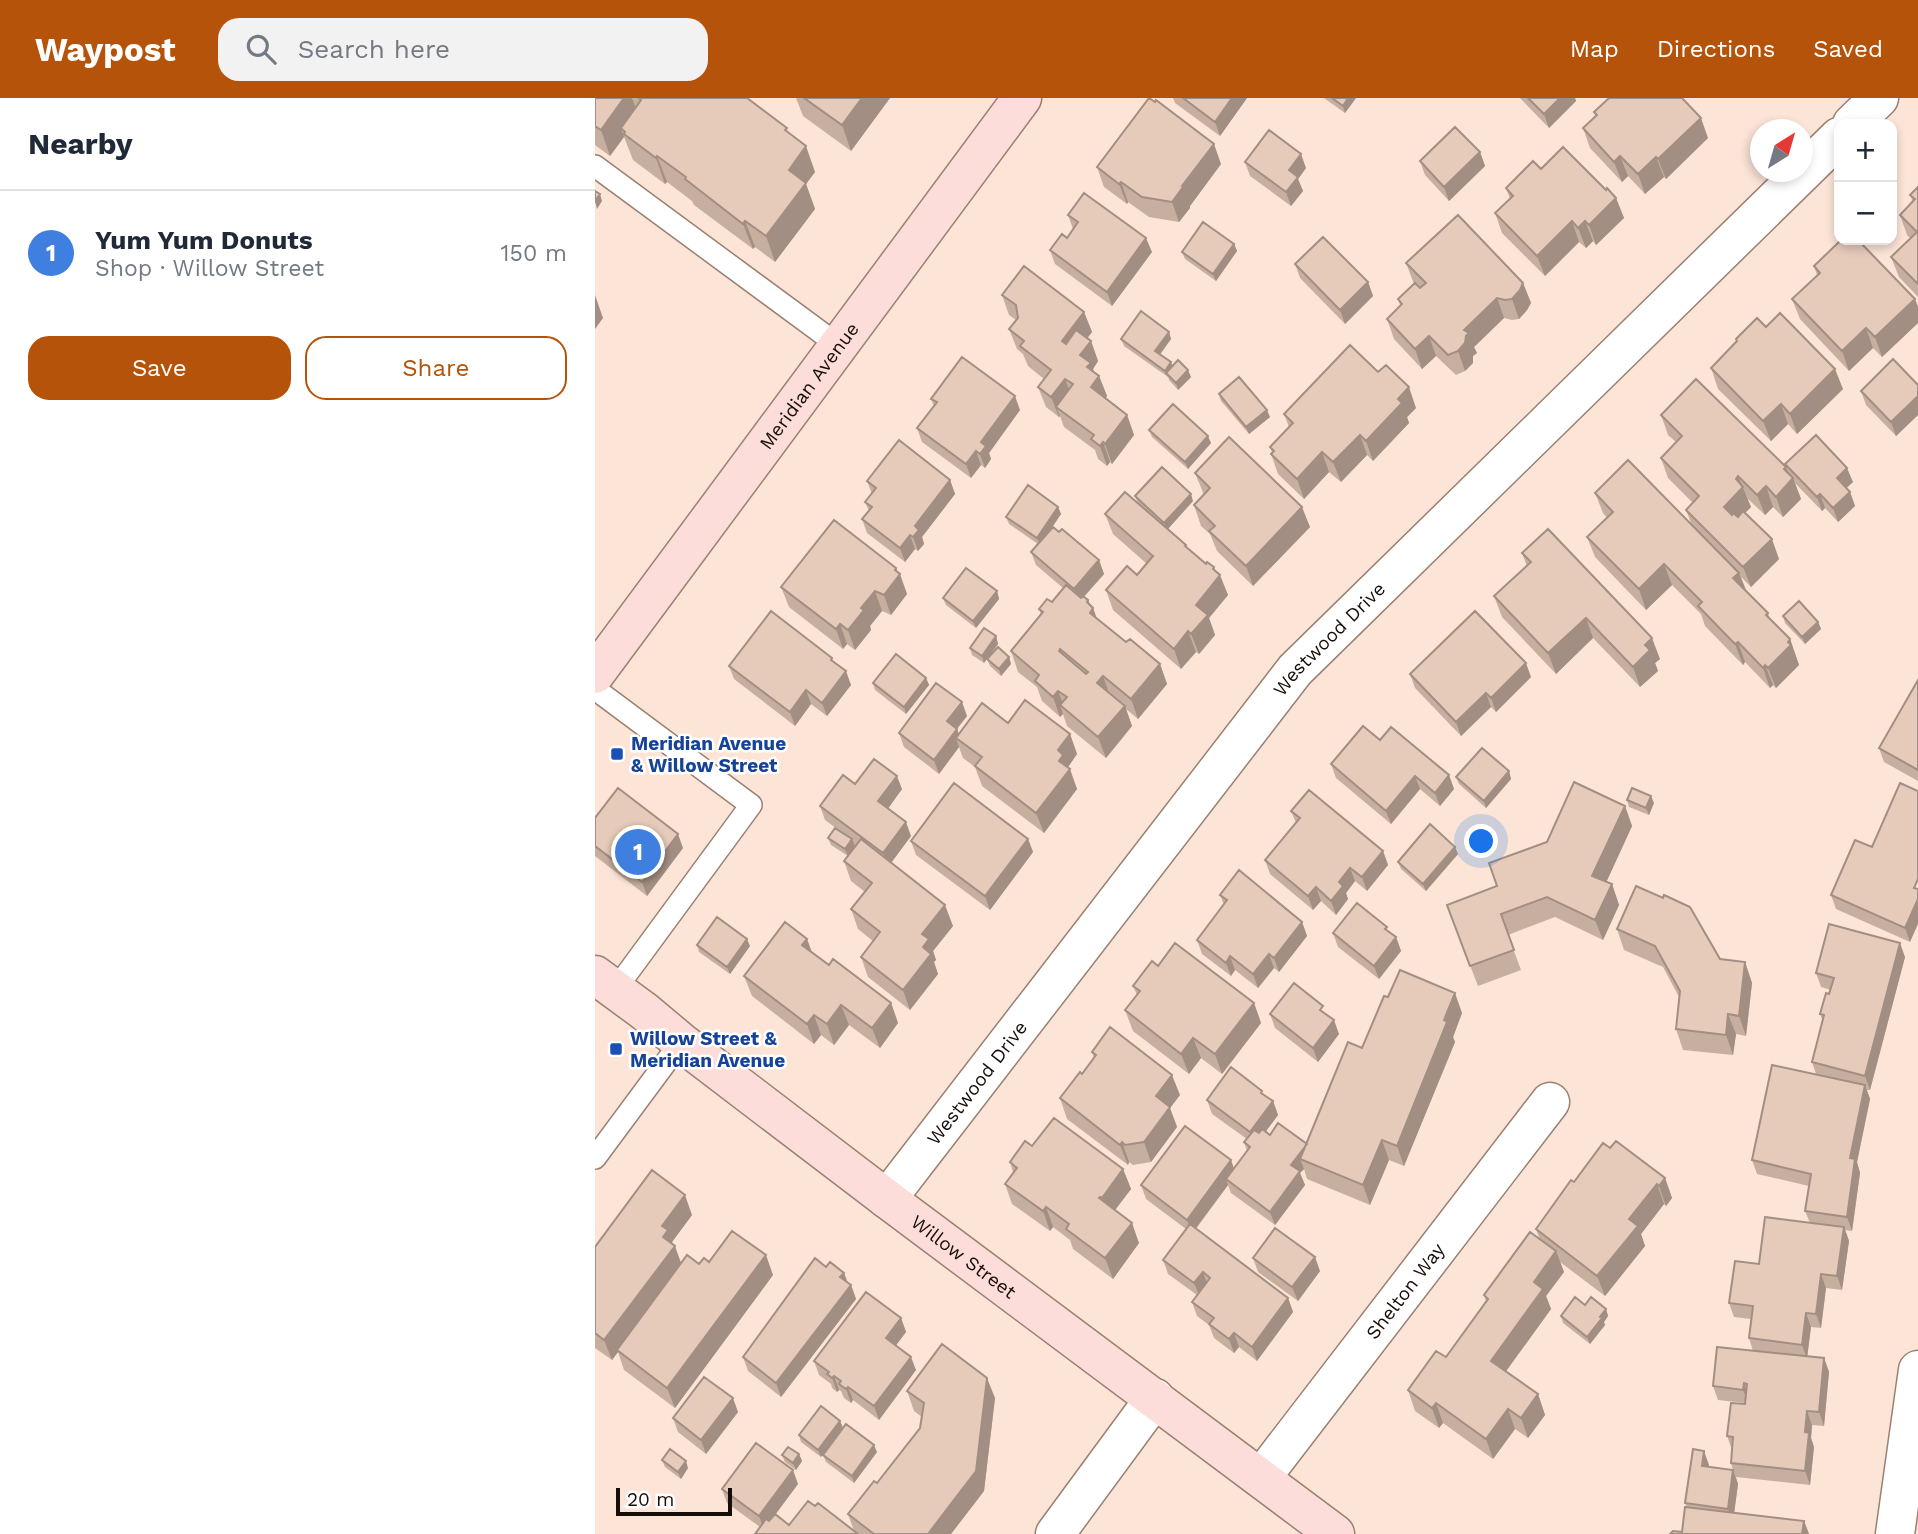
<!DOCTYPE html>
<html lang="en">
<head>
<meta charset="utf-8">
<style>
	:root { --surface:#fff; --page:#f2f2f3; --text:#1f2937; --muted:#747a83; --line:#e0e1e3; --accent:#b45309 }
	body { margin:0; font-family:"Work Sans",sans-serif; background:var(--page); color:var(--text) }
	.controls { position:absolute; right:21px; top:21px; display:grid; overflow:hidden; border-radius:14px; box-shadow:0 4px 10px #0003 }
	.controls button { width:63px; height:63px; display:grid; place-items:center; padding:0; border:0; border-bottom:2px solid var(--line); background:var(--surface); color:var(--text); font:35px sans-serif }
	.compass { position:absolute; left:1155px; top:21px; width:63px; height:63px; border-radius:50%; background:var(--surface); box-shadow:0 4px 10px #0003; rotate:37deg }
	.scale { position:absolute; left:21px; bottom:18px; width:116px; box-sizing:border-box; padding-left:7px; border:4px solid #180e09; border-top:0; font-size:19px; line-height:24px; white-space:nowrap; color:#180e09; -webkit-text-stroke:5px #fff; paint-order:stroke }
	.you { position:absolute; left:887px; top:744px; width:24px; height:24px; margin:-18px; border:5px solid #fff; border-radius:50%; background:#1a73e8; box-shadow:0 0 0 10px #1a73e833 }
	.badge { display:grid; place-items:center; width:46px; height:46px; border-radius:50%; background:var(--accent); color:#fff; font-size:23px; font-weight:700 }
	.pin { position:absolute; translate:-50% -50%; border:4px solid #fff; box-shadow:0 2px 7px #0006 }
	.list { margin:0; padding:0; list-style:none }
	h2 { display:flex; justify-content:space-between; align-items:center; height:91px; margin:0; padding:0 28px; font-size:30px }
	h2 small { font-size:23px; font-weight:400; color:var(--muted) }
	.list li { display:grid; grid-template-columns:46px 1fr auto; gap:21px; align-items:center; box-sizing:border-box; height:126px; padding:0 28px; border-top:2px solid var(--line) }
	.list b { display:block; font-size:26px; white-space:nowrap }
	.list p { margin:0; font-size:23px; white-space:nowrap; color:var(--muted) }
	.list em { font-size:23px; font-style:normal; color:var(--muted) }
	.actions { display:flex; gap:14px; padding:21px 28px }
	.actions a { flex:1; padding:16px 0; border:2px solid var(--accent); border-radius:21px; text-align:center; font-size:24px; color:var(--accent) }
	.actions .main { background:var(--accent); color:#fff }
	.icon { flex:none; width:38px; height:38px; fill:none; stroke:currentColor; stroke-width:2; stroke-linecap:round; stroke-linejoin:round }
	.map { position:relative; flex:none; width:1323px; height:1436px; overflow:hidden }
	header { display:flex; align-items:center; gap:42px; box-sizing:border-box; height:98px; padding:0 35px; background:var(--accent); color:#fff }
	header strong { font-size:33px }
	nav { display:flex; gap:38px; margin-inline-start:auto; font-size:24px }
	.search { width:490px; height:63px; background:var(--page); display:flex; align-items:center; gap:18px; box-sizing:border-box; padding:0 24px; border-radius:21px; color:var(--muted); font-size:26px }
	main { display:flex }
	aside { flex:1; background:var(--surface) }
	.map>svg:first-child { display:block }
</style>
</head>
<body>
<header>
<strong>Waypost</strong>
<div class="search"><svg class="icon" aria-label="search" viewBox="0 0 24 24"><circle cx="10" cy="10" r="6"/><path d="M15 15l6 6"/></svg>Search here</div>
<nav><a>Map</a><a>Directions</a><a>Saved</a></nav>
</header>
<main>
<aside>
<h2>Nearby<small></small></h2>
<ul class="list">
<li><span class="badge" style="background:#3f7fe0">1</span><div><b>Yum Yum Donuts</b><p>Shop · Willow Street</p></div><em>150 m</em></li>
</ul>
<div class="actions"><a class="main">Save</a><a>Share</a></div>
</aside>
<div class="map">
<svg width="1323" height="1436" viewBox="0 0 1323 1436">
	<rect width="100%" height="100%" fill="#fce4d7"/>
	<g fill="none" stroke-linecap="round" stroke-linejoin="round">
		<defs>
			<path id="lane" d="M0,68L243,247
				M0,591L156,707L20,892
				M0,1060L86,944"/>
			<g id="street">
				<path d="M1257,26L1284,0"/>
				<path id="s1" d="M292,1101L700,572L1244,39"/>
				<path id="s2" d="M666,1380L955,1004"/>
				<path d="M460,1436L560,1300"/>
				<path d="M1300,1436L1323,1272"/>
			</g>
			<g id="secondary">
				<path id="s3" d="M0,576L427,0"/>
				<path id="s4" d="M0,877L49,913L86,944L292,1101L740,1436"/>
			</g>
		</defs>
		<!-- lane casing -->
		<use href="#lane" stroke="#9a8071" stroke-width="24"/>
		<!-- street casing -->
		<use href="#street" stroke="#9a8071" stroke-width="41"/>
		<!-- secondary casing -->
		<use href="#secondary" stroke="#9a8071" stroke-width="41"/>
		<!-- lane -->
		<use href="#lane" stroke="#fff" stroke-width="21"/>
		<!-- street -->
		<use href="#street" stroke="#fff" stroke-width="38"/>
		<!-- secondary -->
		<use href="#secondary" stroke="#fcddda" stroke-width="38"/>
	</g>
	<!-- wall -->
	<path fill="#c7afa0" d="M0,0H152L194,35L220,74L211,86L220,111L180,164L160,149L158,151L99,107L97,103L72,84L70,86L38,62L29,39L15,58L0,47Z
		M201,0H295L256,53L208,18Z
		M578,0H652L625,38L580,5Z
		M729,0H761L750,15Z
		M925,0H980L981,3L954,30Z
		M999,14L1113,40L1071,81L1069,79L1050,96L1033,78L1027,84L995,50L988,30L1000,18Z
		M885,54L890,68L854,103L830,77L825,63Z
		M650,64L711,70L703,81L708,93L696,108L655,78Z
		M626,66L595,108V110L584,124L554,119L533,104L532,106L509,89L502,69Z
		M946,71L1011,92L1021,100L1029,120L1001,147L998,143L991,150L984,144L950,178L907,135L900,115L915,101L911,90Z
		M1323,89V199L1304,179L1296,159L1315,140L1312,137L1305,117L1318,104L1315,97Z
		M473,117L557,154L517,208L460,166L455,152L472,140L478,131Z
		M639,146L642,153L621,183L590,161L587,154Z
		M811,165L928,185L936,205L932,212L924,221L917,222L909,220L879,249L882,255L878,258V265L870,273L861,277L841,258L827,271L799,241L792,221L805,207L803,201L819,186Z
		M700,166L773,184L778,198L750,226L705,180Z
		M1219,168L1320,201L1323,209V225L1287,259L1278,250L1254,273L1205,221L1197,201L1222,177Z
		M407,197L489,214L497,234L492,240L496,243L503,263L498,271L499,274L504,278L512,298L510,300L532,317L539,337L517,366L515,364L512,368L503,361L500,352L469,329L465,318L464,319L451,309L443,289L449,281L433,268L428,256L422,251L414,231L421,222L414,217Z
		M1171,229L1248,291L1202,336L1193,326L1176,343L1123,291L1116,270L1142,244L1141,241Z
		M574,234L576,241L565,257L578,268L596,279L583,292L574,282L573,279L529,248L526,241Z
		M1323,287V317L1301,338L1271,307L1266,293Z
		M624,296L675,319L654,336L626,303Z
		M336,301L425,312L394,355L396,361L390,370L386,367L376,380L327,344L322,330L339,308Z
		M821,310L812,319L814,325L778,363L772,357L746,384L734,374L709,401L683,376L676,356L677,354L675,349L694,329L689,316Z
		M1066,317L1191,369L1194,376L1190,366L1258,384L1251,390L1255,394L1260,408L1243,424L1230,410L1227,413L1200,385L1206,401L1188,419L1178,409L1170,417L1152,400L1156,409L1150,415L1184,461L1156,489L1146,479L1151,492L1173,515L1175,521L1195,541L1204,567L1181,590L1178,587L1175,590L1150,564L1148,567L1110,528L1106,516L1077,487L1051,512L1000,459L992,439L1012,420L1008,415L1000,395L1096,425L1091,412L1098,405L1073,380L1066,360L1081,344L1073,337Z
		M554,332L616,345L593,371L557,339Z
		M600,375L715,429L658,488L622,453L615,436L606,428L599,407L609,397Z
		M355,382L360,396L327,439L329,446L323,453L320,451L310,464L272,435L267,421L274,413L270,404L277,396L272,383Z
		M540,398L598,403L573,431L591,447L593,450L621,473L633,497L614,520L620,537L604,556L601,554L586,571L518,512L511,492L542,477L552,466L518,436L510,416L543,405Z
		M463,409L466,416L456,431L464,434L504,462L509,476L489,499L493,502L495,507L498,510L502,521L531,544L565,566L572,586L543,621L531,611L537,628L511,660L472,628L468,616L465,619L447,603L442,589L423,574L416,553L446,517L444,511L457,504L468,490L441,467L436,454L443,446L414,426L411,419Z
		M927,455L1065,561L1060,565L1063,573L1045,589L998,540L961,576L907,519L899,498L932,468Z
		M301,470L312,496L296,517L287,513L275,528L276,532L260,552L252,546L248,551L194,509L186,489Z
		M402,493L404,501L381,530L351,507L348,500Z
		M1188,518L1223,524L1226,531L1210,546L1190,525Z
		M401,538L403,546L389,565L377,557L375,550Z
		M414,559L416,566L406,578L395,568L392,561Z
		M237,560L238,563L256,587L232,618L216,606L200,628L139,581L134,568Z
		M815,576L936,579L901,614L896,609L866,638L820,590Z
		M331,580L334,587L311,616L280,592L278,585Z
		M1323,582V683L1289,664L1284,650Z
		M372,618L362,631L364,636L413,625L475,636L482,656L473,669L482,691L449,735L387,688L380,669L368,660L364,649L344,676L309,649L304,635Z
		M785,642L854,677L859,691L845,708L825,691L796,726L741,680L736,666Z
		M914,673L916,681L891,710L864,686L861,679Z
		M260,686L307,691L293,711L316,738L296,765L358,828L338,853L341,862L339,864L343,876L315,912L273,879L266,859L278,843L263,831L256,811L270,794L256,783L249,763L253,758L236,747L233,740L245,733L230,722L225,708Z
		M1323,693L1315,844L1241,811L1236,797Z
		M1032,702L1059,705L1054,717L1034,709Z
		M1030,708L1037,728L1011,784L1017,786L1024,807L1008,842L960,819L913,837L926,872L883,888L852,807L902,788L952,744Z
		M696,713L788,753L793,767L772,793L760,783L751,795L753,801L741,817L726,803L718,812L675,776L670,762L701,725Z
		M0,720L88,750L52,798L0,758Z
		M433,741L438,754L395,812L321,757L316,743Z
		M863,756L831,793L806,771L803,764Z
		M625,797L707,824L712,838L684,874L679,870L663,890L640,872L636,878L607,856L602,842L629,807Z
		M1022,831L1125,861L1150,864L1157,885L1151,938L1141,936L1138,957L1088,952L1081,931L1084,899L1068,869L1029,852Z
		M793,833L801,839L806,853L784,881L743,849L738,835Z
		M212,841L217,854L234,867L296,905L303,925L285,950L254,927L239,947L226,937L219,946L157,898L149,878Z
		M102,847L155,848L135,876L104,854Z
		M1310,859L1275,992H1272L1275,1001L1262,1064L1265,1075L1257,1133L1250,1132L1254,1143L1247,1192L1231,1190L1226,1230L1216,1229L1212,1258L1229,1260L1234,1274L1229,1328L1217,1327L1216,1340L1219,1349L1215,1387L1141,1379L1143,1386L1139,1415L1209,1423L1214,1436H1075L1087,1434L1092,1410L1090,1405L1109,1353L1113,1368L1138,1372L1136,1365L1137,1352L1132,1338L1150,1305L1123,1302L1118,1288L1158,1253L1154,1240L1156,1221L1139,1219L1134,1205L1164,1166L1215,1125L1210,1113L1214,1088L1162,1076L1157,1062L1221,976L1217,964L1228,923L1225,916L1236,892L1226,889L1221,875Z
		M563,868L659,905L666,925L627,976L606,960L594,976L538,933L530,912L542,897L538,888Z
		M867,915L858,939L860,944L809,1068L794,1062L775,1107L712,1081L709,1071L705,1075L710,1087L680,1127L636,1095L633,1087L601,1131L693,1200L698,1214L662,1263L644,1249L639,1255L619,1240L614,1227L602,1218L597,1204L602,1197L573,1176L568,1162L591,1131L551,1101L546,1087L639,1070L652,1053L649,1044L652,1041L617,1016L612,1002L678,1003L683,1017L671,1033L675,1037L711,1045L767,950Z
		M675,916H730L744,936L723,964L680,930Z
		M497,954L585,997L575,1010L582,1029L556,1064L538,1067L534,1064L533,1067L472,1021L465,1000L487,976L499,960Z
		M437,1048L528,1071L536,1091L520,1112L544,1145L518,1181L478,1151L475,1142L458,1129L455,1133L417,1106L410,1086L418,1074L415,1064Z
		M1015,1050L1070,1080L1077,1100L1071,1108L1069,1106L1046,1136L1050,1148L1010,1198L965,1164L969,1174L951,1198L956,1211L911,1273L943,1296L950,1317L933,1340L920,1331L898,1361L848,1325L844,1330L820,1313L813,1292L851,1259L891,1203L889,1197L945,1142L941,1131L979,1084Z
		M97,1117L77,1144L86,1165L104,1166L114,1164L178,1177L80,1310L29,1272L23,1254L17,1262L0,1250V1149Z
		M658,1160L725,1173L703,1203L663,1174Z
		M231,1169L249,1175L253,1185L256,1187L261,1201L186,1299L153,1273L148,1259Z
		M1011,1211L1013,1218L1009,1224L1010,1227L995,1246L968,1225L966,1218Z
		M306,1220L311,1234L301,1247L321,1272L284,1322L258,1302L256,1305L249,1300L246,1293L244,1292L242,1294L237,1290L236,1286L224,1277L219,1263Z
		M312,1293L400,1300L389,1393L356,1436H160L165,1429L132,1405L127,1391L203,1386L180,1416L194,1427L220,1408L259,1433L253,1416L282,1385L325,1330L327,1319L319,1313Z
		M143,1314L111,1356L83,1334L78,1320Z
		M245,1323L248,1330L282,1354L259,1385L231,1364L228,1357L247,1331L226,1359L206,1344L204,1337Z
		M204,1356L207,1363L201,1372L190,1364L187,1357Z
		M67,1362L93,1370L86,1381L70,1369Z"/>
	<!-- shaded-wall -->
	<path fill="#a28e82" d="M29,0H37L44,19L30,34L26,30L29,39L15,58L6,32Z
		M267,0H295L256,53L247,27Z
		M637,0H652L625,38L620,24Z
		M753,0H761L750,15L748,8Z
		M965,0H980L981,3L954,30L949,16Z
		M1106,20L1113,40L1071,81L1063,61Z
		M619,46L626,66L595,108V110L584,124L577,104L587,88Z
		M211,48L220,74L211,86L220,111L180,164L171,138L194,72Z
		M885,54L890,68L854,103L849,89Z
		M706,56L711,70L703,81L708,93L696,108L691,94L694,72Z
		M62,58L72,84L70,86L61,60Z
		M1025,58L1033,78L1027,84L1019,64Z
		M1061,59L1069,79L1050,96L1043,76Z
		M526,84L533,104L532,106L524,86Z
		M5,96L7,103L2,111L0,103Z
		M1021,100L1029,120L1001,147L994,127Z
		M150,123L160,149L158,151L148,126Z
		M977,123L984,144L950,178L942,158Z
		M990,123L998,143L991,150L983,130Z
		M551,140L557,154L517,208L512,194Z
		M639,146L642,153L621,183L618,176Z
		M773,184L778,198L750,226L745,212Z
		M928,185L936,205L932,212L924,221L917,201Z
		M0,197L8,220L0,231Z
		M902,200L909,220L879,249L882,255L878,258V265L870,273L863,253L869,232Z
		M1320,201L1323,209V225L1287,259L1280,239Z
		M489,214L497,234L475,263L467,243Z
		M1271,230L1278,250L1254,273L1247,253Z
		M574,234L576,241L562,260L560,253Z
		M834,238L841,258L827,271L820,251Z
		M496,243L503,263L498,271L502,282L504,278L512,298L504,309L485,257Z
		M576,264L579,272L571,275L573,280L570,273Z
		M1240,271L1248,291L1202,336L1195,316Z
		M593,272L596,279L583,292L581,285Z
		M470,281L478,301L461,309L465,318L464,319L456,299Z
		M814,289L821,310L812,319L814,325L778,363L771,343L803,301Z
		M420,298L425,312L394,355L396,361L390,370L385,356L386,344Z
		M1323,298V317L1301,338L1296,324Z
		M1186,306L1193,326L1176,343L1168,323Z
		M672,312L675,319L654,336L651,329Z
		M532,317L539,337L517,366L510,346Z
		M765,337L772,357L746,384L738,364Z
		M613,338L616,345L593,371L590,364Z
		M508,344L515,364L512,368L505,348Z
		M381,353L386,367L376,380L371,366Z
		M727,354L734,374L709,401L702,381Z
		M1191,369L1196,383L1198,380L1206,401L1188,419L1181,399L1189,371Z
		M1252,370L1258,384L1247,394L1242,380Z
		M1143,378L1156,409L1136,429L1129,409L1141,381Z
		M355,382L360,396L327,439L329,446L323,453L318,439L320,428Z
		M1171,388L1178,409L1170,417L1162,397Z
		M1255,394L1260,408L1243,424L1238,410Z
		M596,396L598,403L572,432L569,425Z
		M1225,396L1230,410L1227,413L1222,399Z
		M463,409L466,416L445,447L442,440Z
		M707,409L715,429L658,488L651,468Z
		M315,437L320,451L310,464L305,450Z
		M1177,441L1184,461L1156,489L1148,469Z
		M504,462L509,476L484,504L479,491Z
		M1069,466L1077,487L1051,512L1044,491Z
		M619,469L623,480L625,477L633,497L614,520L620,537L604,556L596,536L601,507Z
		M301,470L304,478L305,476L312,496L296,517L289,497Z
		M1144,475L1152,495L1138,480Z
		M280,493L287,513L275,528L276,532L260,552L253,532L266,510Z
		M402,493L404,501L381,530L378,523Z
		M493,502L497,512L498,510L505,530L502,535L492,504Z
		M991,520L998,540L961,576L953,555Z
		M1223,524L1226,531L1210,546L1207,539Z
		M245,526L252,546L248,551L241,531Z
		M593,533L601,554L586,571L579,551Z
		M401,538L403,546L389,565L387,558Z
		M1057,540L1065,561L1060,565L1063,573L1045,589L1038,569L1050,547Z
		M1195,541L1204,567L1181,590L1173,570Z
		M1143,544L1150,564L1148,567L1140,546Z
		M414,559L416,566L406,578L404,571Z
		M931,565L936,579L901,614L896,600Z
		M565,566L572,586L543,621L536,601Z
		M1170,567L1178,587L1175,590L1168,570Z
		M251,573L256,587L232,618L227,605Z
		M508,578L515,598L502,585Z
		M331,580L334,587L311,616L309,609Z
		M211,592L216,606L200,628L195,614Z
		M463,593L470,611L465,607L468,616L465,619L458,599Z
		M891,595L896,609L866,638L861,624Z
		M367,604L372,618L357,637L352,623Z
		M530,608L537,628L511,660L503,639Z
		M362,631L367,645L361,640L364,649L344,676L339,662Z
		M475,636L482,656L473,669L474,672L475,671L482,691L449,735L441,715L464,663L463,652Z
		M914,673L916,681L891,710L889,703Z
		M854,677L859,691L845,708L840,695Z
		M302,678L307,691L288,717L283,703Z
		M820,678L825,691L796,726L791,713Z
		M1056,698L1059,705L1054,717L1051,710Z
		M1030,708L1037,728L1005,798L997,778Z
		M311,724L316,738L293,769L288,755Z
		M83,736L88,750L52,798L47,784Z
		M257,741L260,748L253,758L250,751Z
		M433,741L438,754L395,812L390,798Z
		M860,749L863,756L831,793L828,786Z
		M788,753L793,767L772,793L767,779Z
		M755,770L760,783L751,795L753,801L741,817L736,803L744,784Z
		M1017,786L1024,807L1008,842L1000,822Z
		M721,789L726,803L718,812L713,798Z
		M1323,801V826L1315,844L1310,830Z
		M350,807L358,828L338,853L341,862L339,864L343,876L315,912L308,892L328,849L327,836Z
		M707,824L712,838L684,874L679,860Z
		M801,839L806,853L784,881L779,868Z
		M152,841L155,848L135,876L132,869Z
		M212,841L219,861L207,847Z
		M1305,845L1310,859L1275,992L1270,978Z
		M674,856L679,870L663,890L658,876Z
		M635,858L640,872L636,878L631,865Z
		M1150,864L1157,885L1151,938L1144,918Z
		M860,895L867,915L858,939L860,944L809,1068L802,1048Z
		M296,905L303,925L285,950L277,930Z
		M659,905L666,925L627,976L620,956Z
		M246,907L254,927L239,947L232,926Z
		M1133,916L1141,936L1138,957L1131,937Z
		M219,917L226,937L219,946L212,926Z
		M739,922L744,936L723,964L718,950Z
		M598,940L606,960L594,976L586,956Z
		M577,977L585,997L575,1010L582,1029L556,1064L549,1044L561,998Z
		M1270,987L1275,1001L1262,1064L1265,1075L1257,1133L1252,1119L1255,1060Z
		M678,1003L683,1017L660,1048L655,1034Z
		M787,1042L794,1062L775,1107L768,1087Z
		M527,1044L534,1064L533,1067L525,1047Z
		M712,1046L705,1061L709,1071L705,1075L710,1087L680,1127L675,1114L696,1067Z
		M636,1062L641,1076L631,1081L633,1087L597,1135L592,1122Z
		M528,1071L536,1091L514,1120L507,1100Z
		M1070,1080L1077,1100L1071,1108L1064,1088Z
		M1062,1086L1069,1106L1046,1136L1050,1148L1010,1198L1002,1178L1034,1121Z
		M90,1097L97,1117L77,1144L79,1149L80,1148L87,1168L22,1252L23,1254L17,1262L9,1242L68,1139L67,1128Z
		M451,1109L458,1129L455,1133L448,1113Z
		M537,1125L544,1145L518,1181L510,1160Z
		M1249,1129L1254,1143L1247,1192L1242,1178Z
		M961,1153L969,1174L951,1198L956,1211L904,1283L896,1263L939,1184Z
		M171,1157L178,1177L80,1310L72,1290Z
		M720,1159L725,1173L703,1203L697,1189Z
		M608,1174L613,1188L605,1199L599,1185Z
		M249,1175L254,1189L245,1179Z
		M1226,1176L1231,1190L1226,1230L1221,1216Z
		M256,1187L261,1201L186,1299L181,1285Z
		M693,1200L698,1214L662,1263L657,1249Z
		M1011,1211L1013,1218L1009,1224L1010,1227L995,1246L992,1239Z
		M1211,1215L1216,1229L1212,1261L1207,1247Z
		M306,1220L311,1234L296,1254L291,1240Z
		M639,1235L644,1249L639,1255L634,1241Z
		M316,1259L321,1272L284,1322L279,1308Z
		M1229,1260L1234,1274L1229,1328L1224,1314Z
		M239,1278L244,1292L242,1294L237,1280Z
		M392,1280L400,1300L389,1393L356,1436H333Z
		M1149,1285L1154,1299L1153,1305L1148,1292Z
		M253,1289L258,1302L256,1305L251,1291Z
		M943,1296L950,1317L933,1340L926,1320Z
		M138,1300L143,1314L111,1356L106,1342Z
		M841,1305L848,1325L844,1330L837,1310Z
		M913,1311L920,1331L898,1361L891,1341Z
		M1212,1313L1217,1327L1216,1340L1219,1349L1215,1387L1210,1373V1334Z
		M245,1323L248,1330L226,1359L223,1352Z
		M279,1347L282,1354L259,1385L257,1378Z
		M1109,1353L1114,1367L1112,1381L1107,1368Z
		M204,1356L207,1363L201,1372L198,1365Z
		M91,1363L93,1370L86,1381L83,1374Z
		M198,1372L203,1386L169,1432L164,1418Z
		M1138,1372L1143,1386L1138,1424L1133,1411Z
		M1209,1423L1214,1436H1207Z"/>
	<!-- building -->
	<path fill="#e7cbba" stroke="#a28e82" stroke-width="2" fill-rule="evenodd" d="M0,0H29L6,32L0,28Z
		M44,0H152L192,30L190,32L211,48L194,72L211,85L171,138L150,123L148,126L90,81L91,79L62,58L61,60L29,36L30,34L26,30L46,2Z
		M209,0H267L247,27Z
		M554,0L560,4L561,2L619,46L587,88L588,89L577,104L547,99L526,84L524,86L502,69Z
		M588,0H637L620,24Z
		M737,0H753L748,8Z
		M933,0H965L949,16Z
		M1014,0H1087L1106,20L1063,61L1061,59L1043,76L1025,58L1019,64L988,30L1002,17L999,14Z
		M860,29L885,54L849,89L825,63Z
		M674,32L706,56L694,72L703,79L691,94L650,64Z
		M968,49L1011,92L1012,90L1021,100L994,127L990,123L983,130L977,123L942,158L900,115L918,98L911,90L938,63L946,71Z
		M1323,89V186L1296,159L1322,134L1305,117L1320,101L1315,97Z
		M0,93L5,96L0,103Z
		M489,95L551,140L512,194L455,152L467,136L472,140L483,124L473,117Z
		M863,117L928,185L925,192L917,201L910,202L902,200L869,232L874,235L871,238L870,245L863,253L853,257L834,238L820,251L792,221L807,206L803,201L820,185L825,190L831,185L811,165Z
		M608,124L639,146L618,176L587,154Z
		M728,139L773,184L745,212L700,166Z
		M1246,142H1263L1320,201L1280,239L1271,230L1247,253L1197,201L1225,175L1219,168Z
		M429,168L489,214L467,243L471,246L481,232L496,243L485,257L496,265L492,269L504,278L496,289L532,317L510,346L508,344L505,348L496,341L499,337L461,309L478,286L470,281L456,299L443,289L456,272L425,248L429,243L414,231L423,220L421,207L407,197Z
		M546,213L574,234L560,253L576,264L570,273L526,241Z
		M1185,215L1240,271L1195,316L1186,306L1168,323L1116,270L1142,243L1141,241L1162,220L1171,229Z
		M755,247L783,274L791,267L814,289L803,301L807,305L771,343L765,337L738,364L727,354L702,381L676,356L679,353L675,349L698,325L689,316Z
		M367,259L420,298L386,344L391,348L385,356L381,353L371,366L322,330L342,304L336,301Z
		M1298,261L1323,287V298L1296,324L1266,293Z
		M583,262L593,272L581,285L571,275Z
		M644,279L672,312L651,329L624,296Z
		M1101,281L1191,369L1189,371L1198,380L1181,399L1171,388L1162,397L1143,378L1141,381L1148,389L1129,409L1137,417L1138,415L1143,419L1148,413L1177,441L1148,469L1091,412L1104,398L1066,360L1087,338L1066,317Z
		M578,306L613,338L590,364L554,332Z
		M1221,337L1252,370L1242,380L1255,394L1238,410L1225,396L1222,399L1190,366Z
		M634,339L707,409L651,468L614,433L620,428L599,407L615,390L600,375Z
		M304,342L355,382L320,428L324,432L318,439L315,437L305,450L267,421L277,409L270,404L281,390L272,383Z
		M1033,362L1144,475L1138,480L1173,515L1171,517L1195,541L1193,544L1196,547L1173,570L1170,567L1168,570L1143,544L1140,546L1103,508L1107,504L1069,466L1044,491L992,439L1018,414L1000,395Z
		M567,369L596,396L569,425L540,398Z
		M433,387L463,409L442,440L411,419Z
		M530,394L591,447L590,448L611,466L612,464L619,469L618,471L625,477L601,507L613,517L596,536L593,533L579,551L511,492L532,468L542,477L558,458L510,416Z
		M239,422L301,470L300,472L305,476L289,497L280,493L266,510L269,512L253,532L245,526L241,531L186,489Z
		M458,429L464,434L467,431L504,462L479,491L436,454Z
		M953,431L1057,540L1050,547L1055,552L1038,569L991,520L953,555L899,498L936,464L927,455Z
		M371,470L402,493L378,523L348,500Z
		M471,487L486,500L488,498L493,502L492,504L498,510L495,515L531,544L535,541L565,566L536,601L508,578L502,585L530,608L503,639L465,607L472,599L463,593L458,599L440,583L444,577L416,553L448,514L444,511L452,501L457,504ZM465,551L493,574L491,576L464,553Z
		M1204,503L1223,524L1207,539L1188,518Z
		M176,513L237,560L236,562L251,573L227,605L211,592L195,614L134,568Z
		M880,513L931,565L896,600L891,595L861,624L815,576Z
		M389,530L401,538L387,558L375,550Z
		M403,549L414,559L404,571L392,561Z
		M301,556L331,580L309,609L278,585Z
		M1323,582V672L1284,650Z
		M341,585L367,604L352,623L362,631L339,662L304,635Z
		M430,602L475,636L463,652L468,657L464,663L475,671L441,715L380,668L387,659L361,640L387,605L413,625Z
		M768,628L785,642L796,629L854,677L840,695L820,678L791,713L736,666Z
		M887,650L914,673L889,703L861,679Z
		M279,661L302,678L283,703L311,724L288,755L225,708L248,677L260,686Z
		M979,684L1030,708L997,778L1017,786L1000,822L952,799L906,816L919,852L875,868L852,807L902,788L894,765L952,744Z
		M359,685L433,741L390,798L316,743Z
		M1305,685L1323,693V781L1319,790L1323,791V801L1310,830L1236,797L1260,742L1277,749Z
		M23,690L83,736L47,784L0,748V720Z
		M1037,690L1056,698L1051,710L1032,702Z
		M714,692L788,753L767,779L755,770L744,784L748,788L736,803L721,789L713,798L670,762L705,720L696,713Z
		M835,726L860,749L828,786L803,764Z
		M240,730L257,741L250,751L233,740Z
		M266,741L350,807L327,836L334,841L328,849L336,856L308,892L266,859L285,834L256,811L277,785L249,763Z
		M644,772L707,824L679,860L674,856L658,876L635,858L631,865L602,842L632,802L625,797Z
		M1041,788L1068,800L1069,797L1095,809L1125,861L1150,864L1144,918L1133,916L1131,937L1081,931L1085,893L1060,848L1022,831Z
		M762,805L792,829L790,831L801,839L779,868L738,835Z
		M122,819L152,841L132,869L102,847Z
		M190,824L212,841L207,847L234,867L238,861L296,905L277,930L246,907L232,926L219,917L212,926L149,878Z
		M1234,826L1305,845L1270,978L1217,964L1229,917L1225,916L1231,895L1234,896L1239,880L1221,875Z
		M580,845L659,905L620,956L598,940L586,956L530,912L545,893L538,888L557,863L563,868Z
		M805,872L860,895L849,922L852,924L802,1048L787,1042L768,1087L705,1061L753,944L767,950L789,898L793,899Z
		M699,885L728,908L725,912L739,922L718,950L675,916Z
		M515,929L577,977L561,998L575,1009L549,1044L530,1047L527,1044L525,1047L465,1000L485,974L487,976L501,957L497,954Z
		M1177,967L1270,987L1255,1060L1260,1061L1252,1119L1210,1113L1216,1076L1157,1062Z
		M636,969L667,993L666,995L678,1003L655,1034L612,1002Z
		M459,1020L528,1071L507,1100L505,1099L504,1100L537,1125L510,1160L471,1131L474,1126L451,1109L448,1113L410,1086L422,1070L415,1064L430,1043L437,1048Z
		M683,1025L712,1046L696,1067L705,1073L675,1114L631,1081L655,1049L649,1044L659,1032L664,1035L667,1031L675,1037Z
		M590,1028L636,1062L592,1122L546,1087Z
		M1021,1043L1070,1080L1064,1088L1062,1086L1034,1121L1043,1128L1002,1178L941,1131L976,1082L979,1084L1008,1045L1015,1050Z
		M57,1072L90,1097L67,1128L73,1132L68,1139L80,1148L9,1242L0,1235V1149Z
		M1170,1119L1249,1129L1242,1178L1226,1176L1221,1216L1211,1215L1207,1247L1154,1240L1158,1208L1134,1205L1140,1163L1164,1166Z
		M595,1126L693,1200L657,1249L639,1235L634,1241L614,1226L619,1220L597,1204L615,1180L608,1174L599,1185L568,1162Z
		M680,1130L720,1159L697,1189L658,1160Z
		M137,1133L171,1157L72,1290L22,1252L92,1157L104,1166L109,1160L114,1164Z
		M935,1134L961,1153L939,1184L948,1191L896,1263L943,1296L926,1320L913,1311L891,1341L841,1305L837,1310L813,1292L841,1253L851,1259L893,1201L889,1197Z
		M220,1160L231,1169L235,1164L249,1175L245,1179L256,1187L181,1285L148,1259Z
		M271,1194L306,1220L291,1240L316,1259L279,1308L253,1289L251,1291L244,1286L246,1283L239,1278L237,1280L232,1276L234,1274L219,1263Z
		M980,1199L990,1207L996,1199L1011,1211L1005,1219L1007,1220L992,1239L966,1218Z
		M347,1246L392,1280L381,1373L333,1436H279L253,1416L279,1383L282,1385L325,1330L329,1305L312,1293Z
		M1122,1249L1229,1260L1224,1314L1212,1313L1210,1334L1214,1335L1210,1373L1136,1365L1138,1339L1132,1338L1136,1305L1150,1306L1152,1286L1149,1285L1148,1292L1118,1288Z
		M109,1279L138,1300L106,1342L78,1320Z
		M226,1308L245,1323L223,1352L204,1337Z
		M251,1326L279,1347L257,1378L228,1357Z
		M161,1345L198,1372L164,1418L127,1391Z
		M193,1349L204,1356L198,1365L187,1357Z
		M75,1351L91,1363L83,1374L67,1362Z
		M1098,1351L1109,1353L1107,1368L1138,1372L1133,1411L1090,1405Z
		M213,1403L220,1408L223,1405L263,1436H160L171,1421L174,1423L180,1416L194,1427Z
		M1090,1409L1209,1423L1207,1436H1075L1078,1433L1087,1434Z"/>
	<!-- markers -->
	<g fill="#1a4fb4" stroke="#fff" stroke-width="2.5">
		<rect x="15" y="649" width="14" height="14" rx="3.5"/>
		<rect x="14" y="944" width="14" height="14" rx="3.5"/>
	</g>
	<g text-anchor="middle" dominant-baseline="central" stroke-width="5" stroke-linejoin="round" paint-order="stroke">
		<!-- street labels -->
		<g font-size="19" fill="#180e09" stroke="#fff">
			<text stroke="none"><textPath href="#s3" startOffset="359">Meridian Avenue</textPath></text>
			<text stroke="none"><textPath href="#s1" startOffset="714">Westwood Drive</textPath></text>
			<text stroke="none"><textPath href="#s1" startOffset="147">Westwood Drive</textPath></text>
			<text stroke="none"><textPath href="#s4" startOffset="464">Willow Street</textPath></text>
			<text stroke="none"><textPath href="#s2" startOffset="236">Shelton Way</textPath></text>
		</g>
		<!-- transit labels -->
		<g font-size="19" font-weight="bold" fill="#164399" stroke="#fff" text-anchor="start">
			<text x="36" y="645">Meridian Avenue<tspan x="36" dy="22">&amp; Willow Street</tspan></text>
			<text x="35" y="940">Willow Street &amp;<tspan x="35" dy="22">Meridian Avenue</tspan></text>
		</g>
	</g>
</svg>
<div class="controls">
<button>+</button>
<button>−</button>
</div>
<svg class="compass" viewBox="-18 -18 36 36"><path d="M0-13l5 13h-10z" fill="#e53935"/><path d="M0 13l5-13h-10z" fill="#747a83"/></svg>
<div class="scale">20 m</div>
<div class="you"></div>
<div class="pin badge" style="left:43px;top:754px;background:#3f7fe0">1</div>
</div>
</main>
</body>
</html>
